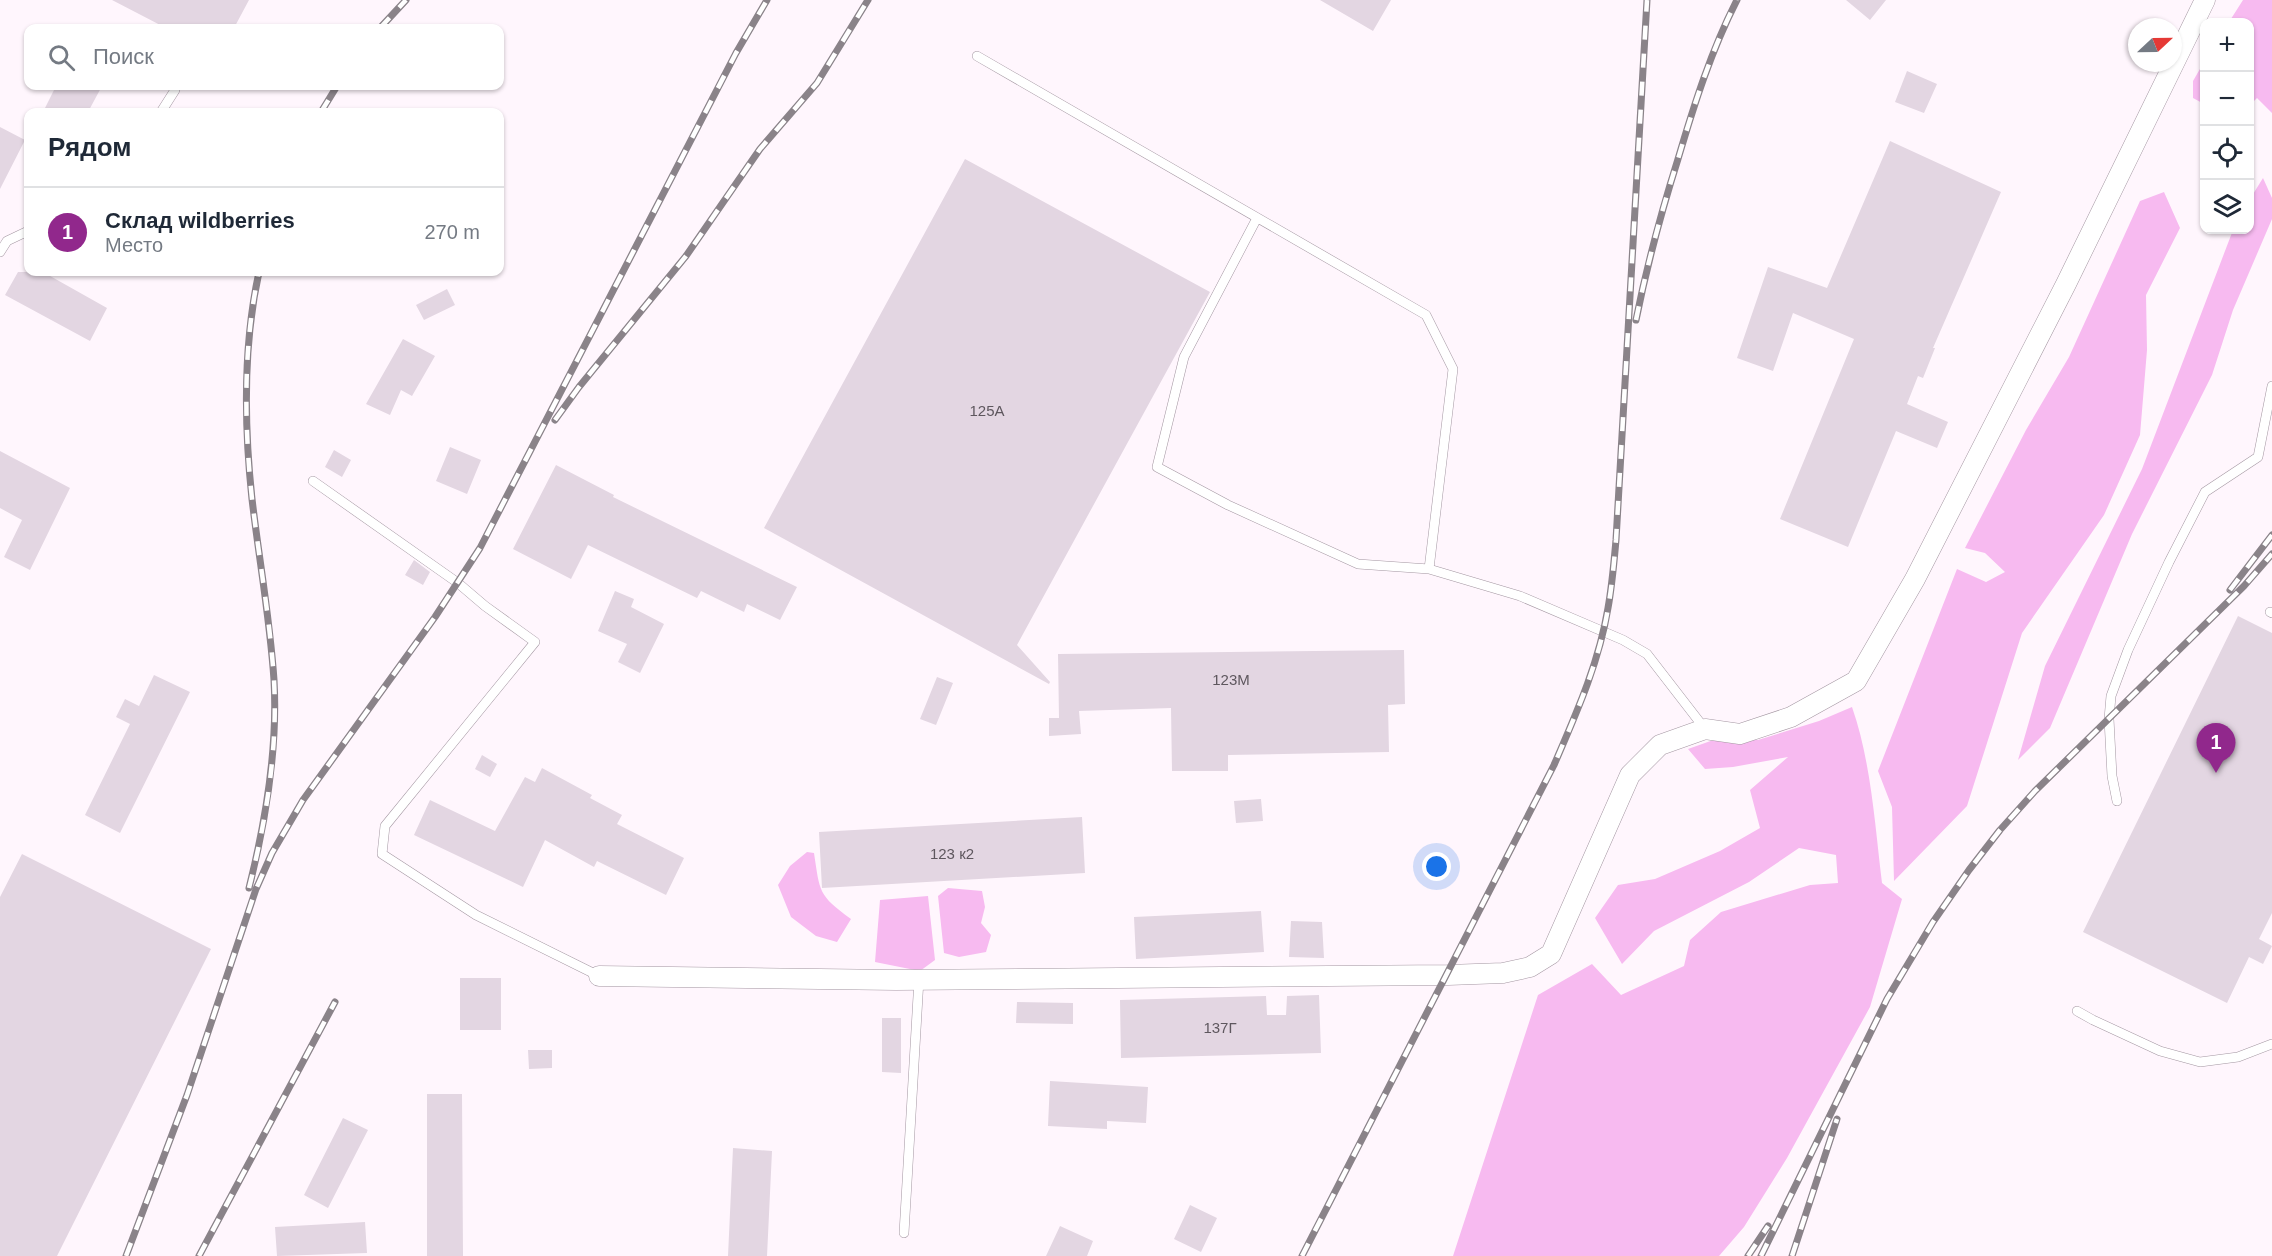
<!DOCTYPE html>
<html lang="ru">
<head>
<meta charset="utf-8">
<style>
	:root { --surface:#fff; --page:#f6f6f7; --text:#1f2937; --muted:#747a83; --line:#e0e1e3; --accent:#91288c }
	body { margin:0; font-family:Helvetica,sans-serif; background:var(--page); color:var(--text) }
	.controls { position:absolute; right:18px; top:18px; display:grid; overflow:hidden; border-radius:12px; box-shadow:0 2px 4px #0004 }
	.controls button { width:54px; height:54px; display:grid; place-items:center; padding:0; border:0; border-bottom:2px solid var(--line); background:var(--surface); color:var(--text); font:30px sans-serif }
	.compass { position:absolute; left:2128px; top:18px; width:54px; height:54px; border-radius:50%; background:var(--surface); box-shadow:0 2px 4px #0004; rotate:68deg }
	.you { position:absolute; left:1437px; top:867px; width:21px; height:21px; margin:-15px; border:4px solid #fff; border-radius:50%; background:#1a73e8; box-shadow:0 0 0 9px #1a73e833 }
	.badge { display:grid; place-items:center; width:39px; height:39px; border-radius:50%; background:var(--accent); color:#fff; font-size:20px; font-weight:700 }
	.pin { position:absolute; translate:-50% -50px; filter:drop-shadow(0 2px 3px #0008) }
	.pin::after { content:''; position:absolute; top:32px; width:21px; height:18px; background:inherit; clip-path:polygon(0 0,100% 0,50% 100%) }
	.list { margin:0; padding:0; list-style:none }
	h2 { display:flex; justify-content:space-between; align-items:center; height:78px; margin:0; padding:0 24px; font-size:26px }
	h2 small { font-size:20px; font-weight:400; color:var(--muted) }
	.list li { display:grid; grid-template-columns:39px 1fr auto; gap:18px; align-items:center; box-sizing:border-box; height:90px; padding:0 24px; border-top:2px solid var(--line) }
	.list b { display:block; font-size:22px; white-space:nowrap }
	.list p { margin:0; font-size:20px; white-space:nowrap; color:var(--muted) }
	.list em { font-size:20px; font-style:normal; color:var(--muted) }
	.icon { flex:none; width:33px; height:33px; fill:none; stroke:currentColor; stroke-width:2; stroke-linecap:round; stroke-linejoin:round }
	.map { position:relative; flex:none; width:2272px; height:1256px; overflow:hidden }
	.search { position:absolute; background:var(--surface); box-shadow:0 2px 4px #0004; left:24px; top:24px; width:480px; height:66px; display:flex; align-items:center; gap:15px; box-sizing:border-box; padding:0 21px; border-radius:12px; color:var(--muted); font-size:22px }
	.panel { position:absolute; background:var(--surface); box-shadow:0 2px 4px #0004; left:24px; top:108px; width:480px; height:168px; border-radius:12px }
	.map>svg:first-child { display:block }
</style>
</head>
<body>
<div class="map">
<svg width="2272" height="1256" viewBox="0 0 2272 1256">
	<rect width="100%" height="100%" fill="#fff6fd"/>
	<!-- green -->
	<path fill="#f7baf0" d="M2243,0H2272V113L2257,98L2250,105V22H2229Z
		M2204,62V104L2193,98V81Z
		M2263,178L2272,198V219L2233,310L2212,375L2132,534L2050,728L2018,760L2045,666L2142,469L2233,230H2250V199Z
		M2164,192L2180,228L2146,295L2147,350L2140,435L2104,515L2022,633L1967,806L1894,881L1892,807L1878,771L1957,569L1986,582L2005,572L1985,553L1965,548L2026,430L2069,357L2140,201Z
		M1852,707C1871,761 1875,826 1882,883L1902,899L1870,1007L1787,1158L1744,1227L1719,1256H1453L1538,995L1592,964L1621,995L1684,966L1690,940L1721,912L1810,885L1838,883L1836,855L1799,848L1749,882L1654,931L1622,964L1595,918L1618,885L1655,879L1720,851L1760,828L1750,790L1788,757L1733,767L1705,769L1688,749L1719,738L1758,740L1819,721Z
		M807,852L814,853C820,892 818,895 851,919L837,942L816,936L791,917L778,885L790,866Z
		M948,888L982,891L985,907L981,923L991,935L986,952L959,957L944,953L938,896Z
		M928,896L935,960L920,971L875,962L880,900Z"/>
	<!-- building -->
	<path fill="#e3d6e2" d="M112,0H249L234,28H166Z
		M1320,0H1391L1373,31Z
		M1846,0H1886L1870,20Z
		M1907,71L1937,84L1924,113L1895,102Z
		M56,86H102L88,112H43Z
		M0,127L25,140L0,189Z
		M1890,141L2001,192L1933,348H1935L1923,378L1918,376L1907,404L1948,422L1937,448L1896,431L1848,547L1780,519L1854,339L1793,313L1773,371L1737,358L1768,267L1827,288Z
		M965,159L1210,292L1017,645L1050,682L1049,684L764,528Z
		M18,272H43L107,308L90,341L5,295Z
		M447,289L455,305L424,320L416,305Z
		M403,339L435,356L412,396L401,390L390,415L366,404Z
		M450,447L481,460L467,494L436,481Z
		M334,450L351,460L342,477L325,467Z
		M0,451L70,488L30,570L4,557L22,520L0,508Z
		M556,465L614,495L613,497L797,587L780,620L747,604L744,612L701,591L697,598L588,545L571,579L513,549Z
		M414,560L430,572L423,585L405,575Z
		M615,591L634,599L631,607L664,624L640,673L618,662L627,644L598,631Z
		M2238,616L2272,633V913L2259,939L2272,946L2263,964L2249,957L2227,1003L2083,932Z
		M1404,650L1405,704L1388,705L1389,752L1228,755V771H1172L1171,708L1079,711L1081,734L1049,736V718H1059L1058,654Z
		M154,675L190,692L120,833L85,815L130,724L116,717L125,699L139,706Z
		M937,677L953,683L936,725L920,719Z
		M482,755L497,764L490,777L475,769Z
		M542,768L592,795L590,798L622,815L617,824L684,858L666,895L597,861L594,867L545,840L523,887L414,835L430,800L495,831L525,777L535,782Z
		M1261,799L1263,821L1236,823L1234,801Z
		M1082,817L1085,873L822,888L819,832Z
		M22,854L211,949L57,1256H0V897Z
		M1261,911L1264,952L1136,959L1134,917Z
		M1291,921L1322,922L1324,958L1289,957Z
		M460,978H501V1030H460Z
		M1319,995L1321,1053L1121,1058L1120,1000L1266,996L1267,1015H1286L1287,996Z
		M1017,1002L1073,1003V1024L1016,1023Z
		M882,1018H901V1073L882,1072Z
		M528,1050H552V1068L529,1069Z
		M1050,1081L1148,1087L1146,1123L1107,1121V1129L1048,1126Z
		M427,1094H462L463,1256H427Z
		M343,1118L368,1130L328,1208L304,1195Z
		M733,1148L772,1151L767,1256H728Z
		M1190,1205L1217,1218L1201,1252L1174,1239Z
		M365,1222L367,1253L277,1256L275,1227Z
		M1060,1226L1093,1241L1087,1256H1046Z"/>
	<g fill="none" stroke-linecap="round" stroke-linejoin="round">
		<defs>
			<path id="lane" d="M977,56L1426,315L1453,369L1429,569
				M161,112L175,90
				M1257,218L1184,357L1157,467L1228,505L1358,564L1429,569L1520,596L1623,640L1647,654L1705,729
				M0,252L7,241L28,231
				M313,481L458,583L485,606L535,642L385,826L382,854L476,915L599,976
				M2270,612L2272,613
				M2117,801L2112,776L2109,719L2111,696L2128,650L2169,562L2205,492L2258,457L2272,386
				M2077,1011L2093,1020L2160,1051L2200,1062L2238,1057L2272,1044
				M904,1233L919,979"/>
			<path id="street" d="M599,976L896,980L1448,975L1503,973L1530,967L1551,954L1630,775L1660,745L1705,729L1740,734L1791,717L1856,681L1915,579L2066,284L2205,0"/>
		</defs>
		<!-- lane casing -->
		<use href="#lane" stroke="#a497a2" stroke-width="10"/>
		<!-- street casing -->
		<use href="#street" stroke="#a497a2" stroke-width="21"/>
		<!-- lane -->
		<use href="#lane" stroke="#fff" stroke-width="9"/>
		<!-- street -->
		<use href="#street" stroke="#fff" stroke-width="20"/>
		<defs>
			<path id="rail" d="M380,28L406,0
				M321,112L337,86
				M1636,320C1647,265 1661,213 1678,159C1694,105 1711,51 1737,0
				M555,420L579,387L686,256L760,149L817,83L868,0
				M2230,590L2272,535
				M249,888C266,820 278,750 274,680C270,619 259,559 252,499C244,424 243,345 259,272
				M126,1256L187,1095L256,889L272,853L303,800L435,617L480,548L736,53L767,0
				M199,1256L335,1002
				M1302,1256L1554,765C1576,714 1599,663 1608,608C1612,586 1614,562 1616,540L1647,0
				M1748,1256L1768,1226
				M1761,1256L1887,999L1933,922L1969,870L2000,830L2035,791L2244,586L2272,554
				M1792,1256L1837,1119"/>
		</defs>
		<!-- rail casing -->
		<use href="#rail" stroke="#8a8389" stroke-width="7"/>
		<!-- rail -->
		<use href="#rail" stroke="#fff" stroke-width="4.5" stroke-dasharray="14" stroke-linecap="butt"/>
	</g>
	<g text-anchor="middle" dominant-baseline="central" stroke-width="5" stroke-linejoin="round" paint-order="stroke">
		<!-- number labels -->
		<g font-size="15" fill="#5e575e">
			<text x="987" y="410">125А</text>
			<text x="1231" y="679">123М</text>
			<text x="952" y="853">123 к2</text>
			<text x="1220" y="1027">137Г</text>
		</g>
	</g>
</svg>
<div class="controls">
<button>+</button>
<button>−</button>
<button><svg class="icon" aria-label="locate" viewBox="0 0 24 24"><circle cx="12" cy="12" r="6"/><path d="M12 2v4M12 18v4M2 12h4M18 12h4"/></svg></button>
<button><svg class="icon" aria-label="layers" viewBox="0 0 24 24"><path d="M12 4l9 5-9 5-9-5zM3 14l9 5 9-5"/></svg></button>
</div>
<svg class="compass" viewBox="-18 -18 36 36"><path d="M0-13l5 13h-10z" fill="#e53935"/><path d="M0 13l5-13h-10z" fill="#747a83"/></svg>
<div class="you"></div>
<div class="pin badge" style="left:2216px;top:773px">1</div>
<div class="search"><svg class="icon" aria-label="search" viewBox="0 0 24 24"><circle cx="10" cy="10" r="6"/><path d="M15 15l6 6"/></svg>Поиск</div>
<section class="panel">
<h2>Рядом<small></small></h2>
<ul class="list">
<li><span class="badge">1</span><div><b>Склад wildberries</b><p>Место</p></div><em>270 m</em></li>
</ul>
</section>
</div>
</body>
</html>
